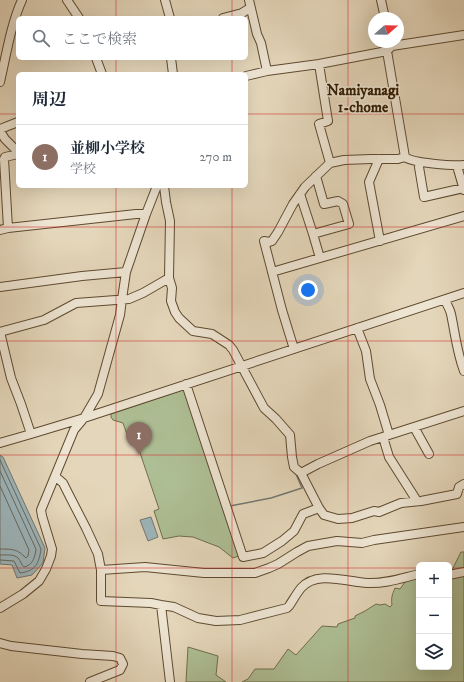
<!DOCTYPE html>
<html lang="ja">
<head>
<meta charset="utf-8">
<style>
	:root { --surface:#fff; --page:#f2f2f3; --text:#1f2937; --muted:#747a83; --line:#e0e1e3; --accent:#8f2418 }
	body { margin:0; font-family:"IM FELL DW Pica","Noto Serif JP",serif; background:var(--page); color:var(--text) }
	.controls { position:absolute; right:12px; bottom:12px; display:grid; overflow:hidden; border-radius:6px; box-shadow:0 4px 16px #0002 }
	.controls button { width:36px; height:36px; display:grid; place-items:center; padding:0; border:0; border-bottom:1px solid var(--line); background:var(--surface); color:var(--text); font:20px sans-serif }
	.compass { position:absolute; left:368px; top:12px; width:36px; height:36px; border-radius:50%; background:var(--surface); box-shadow:0 4px 16px #0002; rotate:70deg }
	.you { position:absolute; left:308px; top:290px; width:14px; height:14px; margin:-10px; border:3px solid #fff; border-radius:50%; background:#1a73e8; box-shadow:0 0 0 6px #1a73e833 }
	.badge { display:grid; place-items:center; width:26px; height:26px; border-radius:50%; background:var(--accent); color:#fff; font-size:13px; font-weight:700 }
	.pin { position:absolute; translate:-50% -33px; filter:drop-shadow(0 1px 2px #0008) }
	.pin::after { content:''; position:absolute; top:21px; width:14px; height:12px; background:inherit; clip-path:polygon(0 0,100% 0,50% 100%) }
	.list { margin:0; padding:0; list-style:none }
	h2 { display:flex; justify-content:space-between; align-items:center; height:52px; margin:0; padding:0 16px; font-size:17px }
	h2 small { font-size:13px; font-weight:400; color:var(--muted) }
	.list li { display:grid; grid-template-columns:26px 1fr auto; gap:12px; align-items:center; box-sizing:border-box; height:64px; padding:0 16px; border-top:1px solid var(--line) }
	.list b { display:block; font-size:15px; white-space:nowrap }
	.list p { margin:0; font-size:13px; white-space:nowrap; color:var(--muted) }
	.list em { font-size:13px; font-style:normal; color:var(--muted) }
	.icon { flex:none; width:22px; height:22px; fill:none; stroke:currentColor; stroke-width:2; stroke-linecap:round; stroke-linejoin:round }
	.map { position:relative; flex:none; width:464px; height:682px; overflow:hidden }
	.search { position:absolute; background:var(--surface); box-shadow:0 4px 16px #0002; left:16px; top:16px; width:232px; height:44px; display:flex; align-items:center; gap:10px; box-sizing:border-box; padding:0 14px; border-radius:6px; color:var(--muted); font-size:15px }
	.panel { position:absolute; background:var(--surface); box-shadow:0 4px 16px #0002; left:16px; top:72px; width:232px; height:116px; border-radius:6px }
	.map>svg:first-child { display:block }
</style>
</head>
<body>
<div class="map">
<svg width="464" height="682" viewBox="0 0 464 682">
	<rect width="100%" height="100%" fill="#e4d6ba"/>
	<filter id="stains"><feTurbulence type="fractalNoise" baseFrequency=".005" numOctaves="4"/><feColorMatrix values="0 0 0 0 .2 0 0 0 0 .09 0 0 0 0 .02 0 0 0 .5 -.17"/></filter>
	<radialGradient id="worn" r=".72"><stop offset=".6" stop-color="#630" stop-opacity="0"/><stop offset="1" stop-color="#630" stop-opacity=".3"/></radialGradient>
	<!-- green -->
	<path fill="#aebf95" stroke="#706e4c" d="M186,389L239,556L233,558L219,547L193,537L179,536L163,539L154,511L159,509L134,435L128,437L123,423L113,420L111,417V414Z
		M461,552H464V682H242L248,679L255,669H274L288,649L296,655L322,626L337,627L338,624L355,618V616L365,611L376,604L380,605L385,604L390,607L392,605C391,598 392,595 395,588L400,589L408,578L419,576V667H449V576Z
		M188,647L218,656L216,675L226,682H186Z"/>
	<!-- water -->
	<path fill="#9db6bc" stroke="#727872" d="M0,455L3,457L45,548L43,563L32,575L17,578L12,565L0,564Z
		M151,517L158,537L148,541L140,520Z"/>
	<g fill="none" stroke-linecap="round" stroke-linejoin="round">
		<!-- shore -->
		<path stroke="#68695f" stroke-width="1" d="M0,460L41,549C39,563 36,571 20,573L14,561L0,560
			M0,471L36,549C35,557 33,565 24,567C21,565 21,561 18,558C14,554 6,555 0,555
			M0,486L29,550L28,556L26,558C17,549 13,549 0,549"/>
		<!-- stream -->
		<path stroke="#727872" stroke-width="1.5" d="M230,506L271,498L302,488L296,474"/>
		<defs>
			<path id="minor" d="M67,0L79,18
				M165,0L170,18
				M249,0L257,34L261,43L267,71
				M381,0L385,18
				M223,18L242,13L250,8
				M387,51L405,157C412,163 453,166 464,165
				M96,58L102,74
				M171,58L173,74
				M319,64L328,121L319,124L330,163
				M246,76L267,71L319,64L387,51L392,46L464,35
				M0,82C6,56 11,24 22,0
				M0,129L18,122
				M0,131L5,139L18,152
				M379,159L369,182L380,241
				M420,162L419,167L424,197L464,188
				M457,166L464,190
				M316,176L324,204L338,201L343,204L349,224L313,234L320,258
				M164,186L166,202L170,221L169,278
				M300,194L313,234
				M8,228L4,159L5,157L18,154
				M0,230L8,228L136,214H146
				M272,272L464,216
				M0,287L82,276L126,272
				M445,300C447,305 450,309 451,314C455,333 457,353 464,371
				M357,328L366,351L370,379L380,405L389,435
				M0,332L44,320L76,303L129,299L143,293L169,278L172,288L171,301L175,312L179,318L193,331L212,334L229,345L233,350L264,408L276,419L290,435L292,457L294,467L301,473L319,508L324,515L338,519L352,518L374,511L379,512L401,503L421,501L457,494L459,487L464,484
				M0,332L11,378L21,404L31,434
				M294,349L282,310L264,241L269,242L272,241L278,232L293,204L305,187L330,163L344,160L371,159H398L405,157
				M186,384L243,557L263,553L282,541L294,531L303,514L319,508
				M414,427L429,454
				M383,437L389,457L417,501
				M0,443L31,434L84,418L464,293
				M301,473L318,464L370,441L464,411
				M56,477L63,483L68,493L86,528L98,554L101,570V601L151,603L161,605L174,607L198,618L216,621L240,620L287,608L289,606C293,600 297,593 301,588C317,570 347,582 367,583C385,584 402,578 419,574
				M101,570L145,567L204,573H255L269,568L278,564L297,552L308,546L337,541L362,543L374,540L464,527
				M449,575L464,572
				M161,605L170,682
				M0,608L23,594L39,581L46,569L51,556L52,549L42,516L41,510L74,430L84,418L98,394L120,315L122,299L126,272L146,214L157,186
				M0,643L11,646L82,654L113,656L120,658L123,664L120,670L90,682"/>
		</defs>
		<!-- minor casing -->
		<use href="#minor" stroke="#5e4a30" stroke-width="10"/>
		<!-- minor -->
		<use href="#minor" stroke="#ede4d2" stroke-width="8"/>
	</g>
	<!-- grid -->
	<path fill="none" stroke="#d62828" stroke-width="1" stroke-opacity="0.55" d="M116,0V18M232,0V18M348,0V682M116,58V74M232,58V74M0,114H18M246,114H464M116,186V682M232,186V682M0,227H464M0,341H464M0,455H464M0,568H419M449,568H464"/>
	<g text-anchor="middle" dominant-baseline="central" stroke-width="3" stroke-linejoin="round" paint-order="stroke">
		<!-- neighbourhood labels -->
		<g font-size="15" font-weight="bold" fill="#321c02" stroke="#ede4d2">
			<text x="363" y="90">Namiyanagi<tspan x="363" dy="17">1-chome</tspan></text>
		</g>
	</g>
	<rect width="100%" height="100%" filter="url(#stains)"/>
	<rect width="100%" height="100%" fill="url(#worn)"/>
</svg>
<div class="controls">
<button>+</button>
<button>−</button>
<button><svg class="icon" aria-label="layers" viewBox="0 0 24 24"><path d="M12 4l9 5-9 5-9-5zM3 14l9 5 9-5"/></svg></button>
</div>
<svg class="compass" viewBox="-18 -18 36 36"><path d="M0-13l5 13h-10z" fill="#e53935"/><path d="M0 13l5-13h-10z" fill="#747a83"/></svg>
<div class="you"></div>
<div class="pin badge" style="left:139px;top:455px;background:#8d6e63">1</div>
<div class="search"><svg class="icon" aria-label="search" viewBox="0 0 24 24"><circle cx="10" cy="10" r="6"/><path d="M15 15l6 6"/></svg>ここで検索</div>
<section class="panel">
<h2>周辺<small></small></h2>
<ul class="list">
<li><span class="badge" style="background:#8d6e63">1</span><div><b>並柳小学校</b><p>学校</p></div><em>270 m</em></li>
</ul>
</section>
</div>
</body>
</html>
